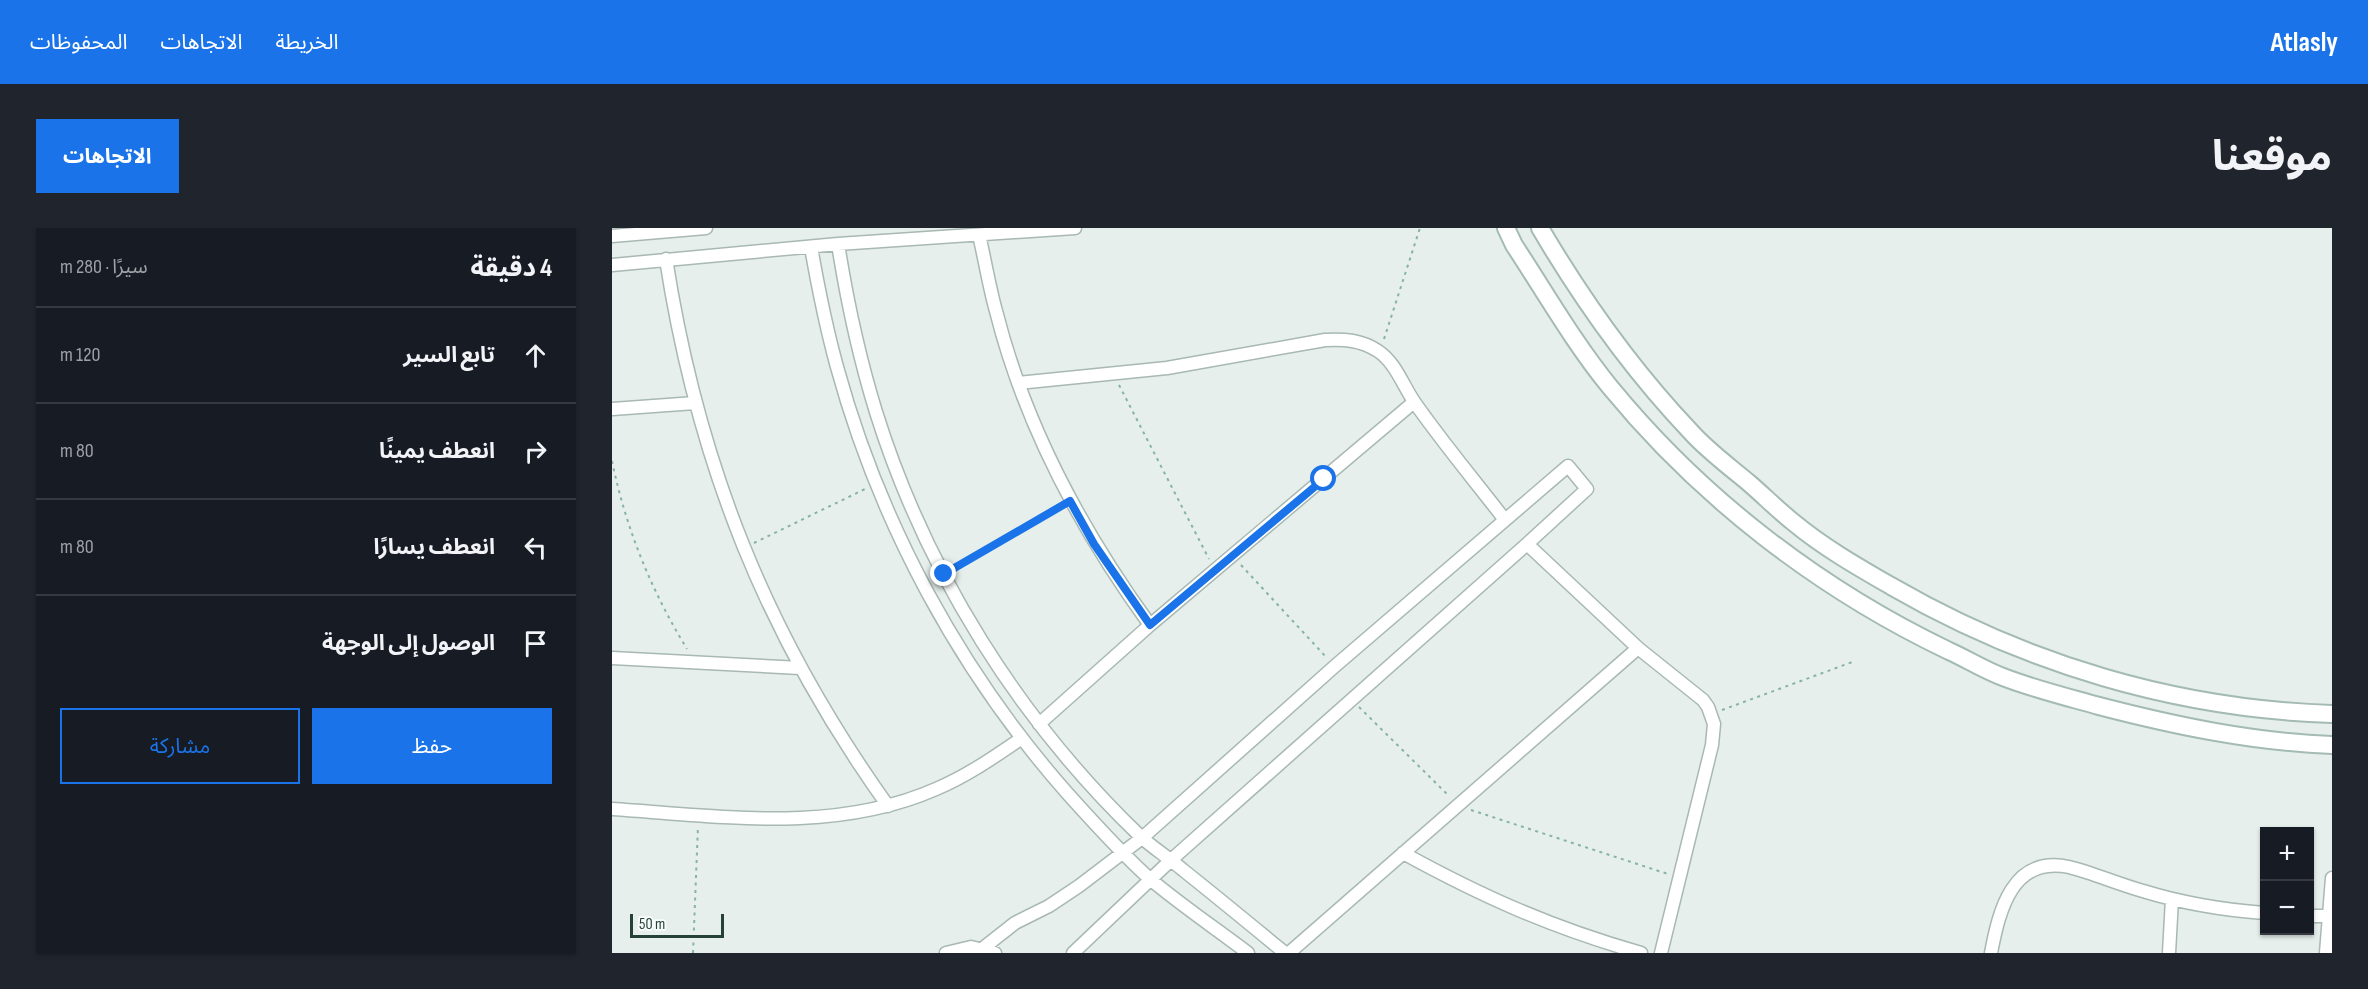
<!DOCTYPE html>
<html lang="ar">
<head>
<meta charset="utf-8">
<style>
	:root { --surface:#171b24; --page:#20242c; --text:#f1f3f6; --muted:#9ea1a6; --line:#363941; --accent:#1a73e8 }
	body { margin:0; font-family:"Sofia Sans Condensed","Noto Sans Arabic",sans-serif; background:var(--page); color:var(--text); direction:rtl }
	.controls { position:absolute; right:18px; bottom:18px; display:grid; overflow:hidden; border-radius:0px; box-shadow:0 2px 4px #0004 }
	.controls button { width:54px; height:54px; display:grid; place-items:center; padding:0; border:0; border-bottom:2px solid var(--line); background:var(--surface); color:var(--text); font:30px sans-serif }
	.scale { position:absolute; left:18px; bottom:15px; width:94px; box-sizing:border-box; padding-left:6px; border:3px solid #24423a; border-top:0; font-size:16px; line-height:21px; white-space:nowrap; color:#24423a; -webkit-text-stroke:4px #f7fbf9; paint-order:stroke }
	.stop { position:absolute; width:18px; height:18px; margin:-14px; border:4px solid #1a73e8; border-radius:50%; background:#fff }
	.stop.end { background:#1a73e8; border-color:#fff; box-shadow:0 2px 6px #0008 }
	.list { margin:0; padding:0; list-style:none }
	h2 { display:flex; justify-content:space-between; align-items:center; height:78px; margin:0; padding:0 24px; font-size:26px }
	h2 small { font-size:20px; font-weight:400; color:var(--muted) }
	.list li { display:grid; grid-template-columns:39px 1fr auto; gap:18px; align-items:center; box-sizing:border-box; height:96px; padding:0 24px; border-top:2px solid var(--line) }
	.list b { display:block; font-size:22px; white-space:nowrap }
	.list em { font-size:20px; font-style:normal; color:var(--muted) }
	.actions { display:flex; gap:12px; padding:18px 24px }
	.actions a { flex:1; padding:14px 0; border:2px solid var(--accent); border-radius:0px; text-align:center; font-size:21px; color:var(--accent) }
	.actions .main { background:var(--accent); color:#fff }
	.icon { flex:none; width:33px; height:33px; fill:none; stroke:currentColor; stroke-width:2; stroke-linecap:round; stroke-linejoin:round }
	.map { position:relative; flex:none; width:1720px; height:725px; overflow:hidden; direction:ltr; border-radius:0px }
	header { display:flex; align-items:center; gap:36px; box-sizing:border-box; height:84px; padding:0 30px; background:var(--accent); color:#fff }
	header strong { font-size:28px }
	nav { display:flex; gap:33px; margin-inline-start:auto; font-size:21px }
	.intro { display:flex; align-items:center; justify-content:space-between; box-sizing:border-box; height:144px; padding:0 36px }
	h1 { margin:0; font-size:42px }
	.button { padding:15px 27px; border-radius:0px; background:var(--accent); color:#fff; font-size:21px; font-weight:700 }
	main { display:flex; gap:36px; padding:0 36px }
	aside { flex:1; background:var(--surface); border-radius:0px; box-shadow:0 2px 4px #0004 }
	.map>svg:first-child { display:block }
</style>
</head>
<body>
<header>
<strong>Atlasly</strong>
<nav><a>الخريطة</a><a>الاتجاهات</a><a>المحفوظات</a></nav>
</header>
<div class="intro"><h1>موقعنا</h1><a class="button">الاتجاهات</a></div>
<main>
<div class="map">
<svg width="1720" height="725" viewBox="0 0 1720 725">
	<rect width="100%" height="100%" fill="#e6efeb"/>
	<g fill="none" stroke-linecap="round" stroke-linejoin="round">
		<defs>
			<path id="street" d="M367,7C373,32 377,58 384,83C413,198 469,302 538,397
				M0,8L94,0
				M226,16C235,73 247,129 264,184C314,344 407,492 528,608C541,620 557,630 571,642C605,669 639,697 673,725
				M199,19C206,59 214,99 225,139C268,296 348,444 456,566C482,595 509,625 538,651C569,677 603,700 636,725
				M54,31C86,237 155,409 276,578
				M0,37L226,16L463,0
				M406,155L555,140L713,112C733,111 749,112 766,123C784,135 791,158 803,175C831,215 863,253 893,292
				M0,181L83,175
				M915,316L1026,420L1091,472L1096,479L1102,496L1100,517L1049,725
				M0,430L188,440
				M427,496L538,397L802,174
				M0,581C108,588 222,606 324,561C355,548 382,529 410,510
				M791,625C871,669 941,700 1029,725
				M1698,688H1716
				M370,721L403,695L437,678L467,658L530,610L723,438L956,238L975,261L915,316L559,632L461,725
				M334,725L359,719L383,725
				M677,725L1026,420
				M1379,725C1387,683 1400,627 1457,639C1481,645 1506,656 1531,663C1570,675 1612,682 1652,685
				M1557,725L1560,671
				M1714,725L1720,650"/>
			<path id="secondary" d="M894,0L902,17C933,64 962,115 998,159C1089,270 1207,361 1337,423C1355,431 1372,442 1391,449C1422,461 1455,469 1487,478C1564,498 1641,514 1720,517
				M928,0C971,73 1020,142 1079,204C1096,223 1118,239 1137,255C1152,268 1166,282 1181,294C1211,319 1246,339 1279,358C1414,436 1564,481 1720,486"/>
		</defs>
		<!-- street casing -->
		<use href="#street" stroke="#a8b8b2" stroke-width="15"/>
		<!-- secondary casing -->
		<use href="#secondary" stroke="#a4bbb3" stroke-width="20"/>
		<!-- path -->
		<path stroke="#86b3a5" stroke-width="2" stroke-dasharray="3 4.5" stroke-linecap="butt" d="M772,111L808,0
			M507,157L597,331
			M0,233C14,301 39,362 75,421
			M142,315L253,261
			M629,337L715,430
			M342,341L448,278
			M747,479L837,568
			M1110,482L1243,433
			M859,582L1056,646
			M81,725L86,598"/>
		<!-- street -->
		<use href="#street" stroke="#fff" stroke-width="12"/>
		<!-- secondary -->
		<use href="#secondary" stroke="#fff" stroke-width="16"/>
	</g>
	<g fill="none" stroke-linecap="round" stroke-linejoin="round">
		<!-- route -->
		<path stroke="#1a73e8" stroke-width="8" d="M332,346L458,273L482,316L538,397L712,251"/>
	</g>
</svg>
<div class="controls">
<button>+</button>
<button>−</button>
</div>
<div class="scale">50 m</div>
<div class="stop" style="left:712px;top:251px"></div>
<div class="stop end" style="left:332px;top:346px"></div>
</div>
<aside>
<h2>4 دقيقة<small>سيرًا · 280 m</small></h2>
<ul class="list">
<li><svg class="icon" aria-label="ahead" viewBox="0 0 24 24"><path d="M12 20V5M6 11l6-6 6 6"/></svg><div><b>تابع السير</b></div><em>120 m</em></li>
<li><svg class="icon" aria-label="right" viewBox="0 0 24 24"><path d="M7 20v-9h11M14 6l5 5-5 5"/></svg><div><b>انعطف يمينًا</b></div><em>80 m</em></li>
<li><svg class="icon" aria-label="left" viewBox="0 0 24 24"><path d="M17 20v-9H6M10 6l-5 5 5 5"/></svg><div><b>انعطف يسارًا</b></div><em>80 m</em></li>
<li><svg class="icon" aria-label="arrive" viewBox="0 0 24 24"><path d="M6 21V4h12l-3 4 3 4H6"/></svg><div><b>الوصول إلى الوجهة</b></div></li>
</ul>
<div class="actions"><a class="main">حفظ</a><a>مشاركة</a></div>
</aside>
</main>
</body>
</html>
